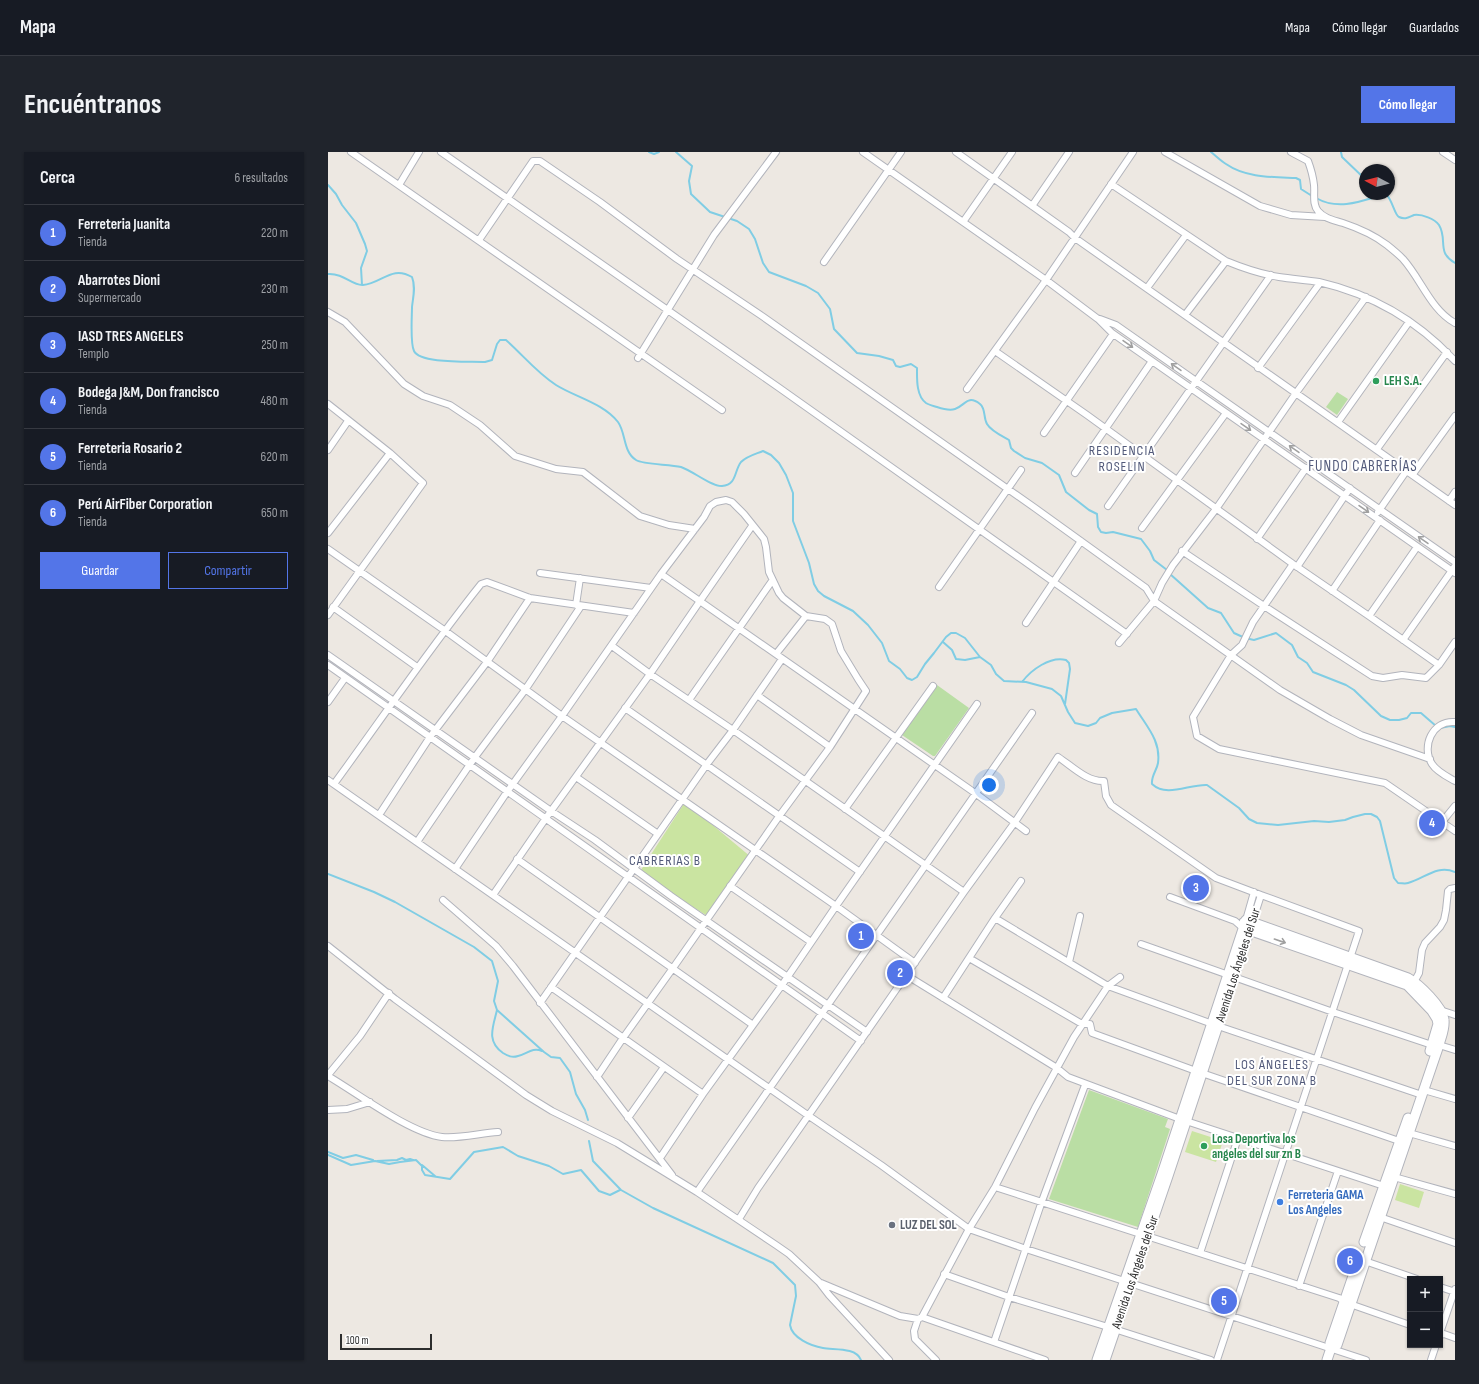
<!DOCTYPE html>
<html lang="es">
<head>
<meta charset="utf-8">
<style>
	:root { --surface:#171b24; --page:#20242c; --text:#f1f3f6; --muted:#9ea1a6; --line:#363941; --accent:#5375e8 }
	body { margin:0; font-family:"Sofia Sans Condensed",sans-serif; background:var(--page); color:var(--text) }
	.controls { position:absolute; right:12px; bottom:12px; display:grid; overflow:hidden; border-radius:0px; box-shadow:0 1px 3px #0004 }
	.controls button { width:36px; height:36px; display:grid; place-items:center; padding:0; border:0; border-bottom:1px solid var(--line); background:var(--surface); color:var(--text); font:20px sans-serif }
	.compass { position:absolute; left:1031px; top:12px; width:36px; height:36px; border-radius:50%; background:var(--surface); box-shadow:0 1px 3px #0004; rotate:277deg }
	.scale { position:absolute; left:12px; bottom:10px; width:92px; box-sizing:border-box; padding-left:4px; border:2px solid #2d2d2d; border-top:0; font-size:11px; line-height:14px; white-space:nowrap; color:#2d2d2d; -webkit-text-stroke:3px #fff; paint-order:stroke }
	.you { position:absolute; left:661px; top:633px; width:14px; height:14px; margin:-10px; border:3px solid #fff; border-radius:50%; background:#1a73e8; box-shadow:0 0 0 6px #1a73e833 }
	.badge { display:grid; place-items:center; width:26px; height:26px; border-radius:50%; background:var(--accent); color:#fff; font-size:13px; font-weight:700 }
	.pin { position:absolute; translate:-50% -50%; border:2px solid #fff; box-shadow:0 1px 4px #0006 }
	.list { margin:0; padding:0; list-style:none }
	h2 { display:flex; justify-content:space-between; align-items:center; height:52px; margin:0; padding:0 16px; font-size:17px }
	h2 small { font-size:13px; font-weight:400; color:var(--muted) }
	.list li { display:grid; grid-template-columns:26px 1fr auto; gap:12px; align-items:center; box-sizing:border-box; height:56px; padding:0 16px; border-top:1px solid var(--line) }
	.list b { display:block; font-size:15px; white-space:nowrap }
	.list p { margin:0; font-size:13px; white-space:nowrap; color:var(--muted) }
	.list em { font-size:13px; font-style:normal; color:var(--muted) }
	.actions { display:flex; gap:8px; padding:12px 16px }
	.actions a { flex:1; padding:9px 0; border:1px solid var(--accent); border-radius:0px; text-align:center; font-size:14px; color:var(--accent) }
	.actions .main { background:var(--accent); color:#fff }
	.map { position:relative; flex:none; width:1127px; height:1208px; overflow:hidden; border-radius:0px }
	header { display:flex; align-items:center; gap:24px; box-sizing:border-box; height:56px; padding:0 20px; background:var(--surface); border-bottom:1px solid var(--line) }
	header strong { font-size:19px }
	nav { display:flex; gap:22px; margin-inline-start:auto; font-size:14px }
	.intro { display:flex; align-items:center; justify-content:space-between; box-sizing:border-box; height:96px; padding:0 24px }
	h1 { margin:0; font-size:28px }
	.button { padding:10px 18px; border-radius:0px; background:var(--accent); color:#fff; font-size:14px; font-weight:700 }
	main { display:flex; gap:24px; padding:0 24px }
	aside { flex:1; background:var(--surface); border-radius:0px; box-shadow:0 1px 3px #0004 }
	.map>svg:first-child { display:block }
</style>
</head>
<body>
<header>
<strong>Mapa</strong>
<nav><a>Mapa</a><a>Cómo llegar</a><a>Guardados</a></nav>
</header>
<div class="intro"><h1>Encuéntranos</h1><a class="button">Cómo llegar</a></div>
<main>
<aside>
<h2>Cerca<small>6 resultados</small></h2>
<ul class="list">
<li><span class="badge">1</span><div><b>Ferreteria Juanita</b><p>Tienda</p></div><em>220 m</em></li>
<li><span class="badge">2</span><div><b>Abarrotes Dioni</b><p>Supermercado</p></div><em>230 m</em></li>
<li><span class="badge">3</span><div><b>IASD TRES ANGELES</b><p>Templo</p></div><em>250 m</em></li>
<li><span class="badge">4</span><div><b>Bodega J&amp;M, Don francisco</b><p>Tienda</p></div><em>480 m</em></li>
<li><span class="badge">5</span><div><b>Ferreteria Rosario 2</b><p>Tienda</p></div><em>620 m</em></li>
<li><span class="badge">6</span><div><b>Perú AirFiber Corporation</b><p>Tienda</p></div><em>650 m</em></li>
</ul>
<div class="actions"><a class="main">Guardar</a><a>Compartir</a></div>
</aside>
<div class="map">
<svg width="1127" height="1208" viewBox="0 0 1127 1208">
	<rect width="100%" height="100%" fill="#ede8e2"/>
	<!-- green -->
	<path fill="#badea4" d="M1009,240L1020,247L1009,263L998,255Z
		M609,533L641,556L607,604H605L574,583Z
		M761,938L840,967L837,975L842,977L810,1075L721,1047Z"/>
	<!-- pitch -->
	<path fill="#cae4a1" d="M357,650L423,705L381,765L311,721Z
		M864,979L895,989L888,1010L857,1000Z
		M1072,1032L1096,1040L1091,1056L1067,1048Z"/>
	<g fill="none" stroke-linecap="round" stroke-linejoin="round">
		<!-- stream -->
		<path stroke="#80cde4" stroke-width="2" d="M321,0L326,2L331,0
			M348,0L364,14L361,29L363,42L382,60L409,69L421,77L427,87L435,111L441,120L478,134L490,141L502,157L506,177L529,201L551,204L565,208L568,214L572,215L583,212L589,216C589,226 588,244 598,251C601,253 606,254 609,255C615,257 621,259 627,257C637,254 639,242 652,252C658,257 655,265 659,272C663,279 674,284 681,288L683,296L686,299L697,306L714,311L731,323L738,340L761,358L769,362L770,375L773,380L778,381L785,380L813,387L822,399L826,408L839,418
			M883,0C888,4 893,9 898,12C918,26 945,25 968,26L972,28L973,37L984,44
			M1013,0L1014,5L1037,27
			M0,33L8,42L14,53L28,71L37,92L39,99L33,116L34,133
			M1058,42C1064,47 1067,64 1071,65C1077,68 1081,65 1086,63C1094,62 1107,67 1111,73C1120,88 1108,100 1127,111
			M988,46C1011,59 1034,49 1057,42
			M0,122C16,121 24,134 35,133C54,131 64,113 84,125C88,135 85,145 84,155C84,164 82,191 86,199C92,212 143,209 157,210L164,208L169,192L172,188H178C195,203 208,220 228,233C247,245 275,251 290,270C298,281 295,300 308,308C316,313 342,312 353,315C365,319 384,335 394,334C409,333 406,319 413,310C419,304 428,302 435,299L443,303L451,311L458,323L465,341V369L481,411L486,432L490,439L496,444L525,459L540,473L554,491L561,509L572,517L579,526L584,528L589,525L597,512L606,501L618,485L623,481H628L637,486L652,505L663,513L668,522L676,529L698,530L724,537L733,544L740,560L747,571L760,574L768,571L772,566L784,561L808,557C819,575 833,589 830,611C829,618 823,624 824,632C839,646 861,632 879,633L911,656L921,667L929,671L950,673L986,669L1001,670L1017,668L1025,665L1037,662H1043L1049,665L1052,669L1066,726L1070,731C1074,731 1077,732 1080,731C1096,727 1109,712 1127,720
			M842,422L880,456L893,461L906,481L917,486L926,488L948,481L964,493L970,505L979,511L985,520L1018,533L1026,538L1053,564L1062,568H1071L1079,566L1083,561H1093L1108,574
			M615,490L624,498L628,507L637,508L652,505
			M694,530C703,518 722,504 738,508L741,511L742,517L737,552
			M1112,576L1122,574L1127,575
			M0,722L46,740L67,750L146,795L164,809L170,829L166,849L169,858L216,900L223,905L232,906L242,920L248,942L257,958L260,968
			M169,858C165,875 158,889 175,901C180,904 184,906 190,904C199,902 204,895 214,899
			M261,989L265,1009L293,1038L325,1056L445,1111L467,1133L468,1144L462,1173C464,1186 483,1194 495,1196C506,1198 528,1195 533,1208
			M0,1000L15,1006L28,1003L45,1008
			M0,1003L23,1013L47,1009L61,1012L72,1010L88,1008L94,1014V1018L97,1023L122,1027L146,1000L175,995L190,1004L221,1014L235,1022L253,1018L271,1039L282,1043L292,1038
			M49,1009L69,1008L74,1006L78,1008L82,1007L85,1008
			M94,1013L107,1024"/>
		<defs>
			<path id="street" d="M23,0L394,258
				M113,0L450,235L799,482
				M535,0L718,128L770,167L784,181L1127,421
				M628,0L741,80L747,86L1127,353
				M837,0L932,54L963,63L997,65
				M963,0L980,9C983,17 985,24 986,33C987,42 984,52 990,59C997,67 1006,68 1015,71C1030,76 1046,83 1059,93C1064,97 1070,102 1075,107C1093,127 1103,158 1127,171
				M1115,0L1127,8
				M783,32L898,109C915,116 933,122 951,125C964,127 978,128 991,130C1043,142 1090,169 1127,209
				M71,33L91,0
				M704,54L741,0
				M635,70L684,0
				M151,88L205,9H212L272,50L349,107L434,164L707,356L818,436L826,449L952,538L1002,567L1033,583L1102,607
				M496,110L573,0
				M819,136L858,83
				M0,160L17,170L76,232L95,244L122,253L152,273L187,304L228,317L255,320L312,364L341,373L367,377
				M857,163L898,109
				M772,167L788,173L1127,410
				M667,199L759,263L965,412L1041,464L1111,513
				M310,206L386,83L448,0
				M930,216L992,131
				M639,237L718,128L805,0
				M0,252L62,301L95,331L0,463
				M1010,270L1081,170
				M716,281L785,182
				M1049,297L1119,200
				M0,298L20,269
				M747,321L824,209
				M1085,322L1127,264
				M1121,349L1127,340
				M780,354L943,123
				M1050,360L1079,318
				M814,376L898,261
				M0,381L62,301
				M929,387L978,316
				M0,397L116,478L234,564L508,754L587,811
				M854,399L936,454L1044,524L1055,526L1074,523L1098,526L1111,513L1127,490
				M965,412L925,470L914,493L903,503L865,565L869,584L891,597L1057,631L1127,679
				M969,415L1022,336
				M212,421L323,436
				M333,422L647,641L698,679
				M611,435L693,318
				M1004,439L1052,368
				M248,453L252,426
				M5,455L89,515
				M1041,464L1089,395
				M698,471L753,389
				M1075,488L1127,414
				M791,491L826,449L834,431L845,413L888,357L968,241L1038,145
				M284,494L322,522L405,578L636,740
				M448,502L478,464
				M0,503L223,659L267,688L343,744L539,880
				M0,513L533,889
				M429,543L502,595
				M361,548L444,429
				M0,550L17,526
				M297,556L532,720
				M1127,570C1104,568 1093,595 1104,612C1109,620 1120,625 1127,629
				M248,625L330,682
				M0,628L481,964L553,1013L641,1077L698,1097L1038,1208
				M6,632C55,565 101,497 153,432L159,430L202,446L306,461
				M517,657L605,534
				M51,663L102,585L159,510L202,446
				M1114,670L1127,654
				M89,690L147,605L197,538L253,454
				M189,707L425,873
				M127,717L179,640L234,564L333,422L376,365L382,354L388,350L398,348L404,350L416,362L436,387L438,395L441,420L451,441L455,446L478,464L497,467L504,472L513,499L530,527L538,539L502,595L452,663L345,816L295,886L269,925
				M402,734L483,790
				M165,743L218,666L322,522L372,449L424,374
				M842,745L907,769L915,776
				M115,748L168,794L185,814L344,1023
				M667,766L780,834L890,874L1094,943
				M915,769L918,768L926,740
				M813,792L1005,860L1104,893H1111L1127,898
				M0,794L67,847L198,943L224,959L289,991L369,1040L448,1093L461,1102L491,1130L501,1143L561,1208
				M641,806L754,872H762L764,881L868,919L1074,990
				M741,810L752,764
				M578,823L729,916L740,925L852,967L1059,1035
				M1085,832L1091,821L1094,798L1097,791L1112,775L1116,768L1118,758L1120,739L1122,737L1127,736
				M223,835L375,942
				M615,846L667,766L693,729
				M212,851L330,682L379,612L405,578L454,507
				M1112,858L1127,863
				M0,923L32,884L61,841
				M0,924C29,941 82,981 114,985C130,987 153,981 170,980
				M1096,938L1127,947
				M0,958L19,957L42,950
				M300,966L336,915
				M1081,981L1127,994
				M332,1006L375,942L454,833L508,754L649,552
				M1066,1025L1127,1042
				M667,1035L1011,1146L1022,1152L1082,1173
				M369,1040L704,561
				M1049,1064L1127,1091
				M411,1067L430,1036L636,740L687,670L730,605C744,614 759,630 776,629L778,644L783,653L888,726L933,743L924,771
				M872,1101L910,986
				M1031,1107L1089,1127
				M616,1122L681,1145L780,1175L883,1208
				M493,1131L572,1164L590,1167L594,1165L717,1208
				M971,1134L1010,1019
				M1112,1135L1127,1140
				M594,1165L641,1077L667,1035L707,956L746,885L780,834L792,825
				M590,1167L586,1179L587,1187L608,1208
				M1112,1181L1127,1137
				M1112,1183L1116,1182L1127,1186
				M666,1190L714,1049L757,933
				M889,1208L1031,779L933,743
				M1103,1208L1108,1193"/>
			<path id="secondary" d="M915,776L1079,833L1104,859L1109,867L1110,872L1102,899
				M1036,1090L1080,966
				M769,1208L834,1022L918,768L1080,826C1091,832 1115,855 1116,868C1117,877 1113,885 1111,893L1009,1193L1003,1196
				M777,1208L840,1024L923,774
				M999,1208L1003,1196L1002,1191L1026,1121"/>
		</defs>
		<!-- street casing -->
		<use href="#street" stroke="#b2b4bc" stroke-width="8"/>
		<!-- secondary casing -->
		<use href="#secondary" stroke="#b2b4bc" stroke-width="11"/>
		<!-- street -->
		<use href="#street" stroke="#fff" stroke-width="6"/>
		<!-- secondary -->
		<use href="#secondary" stroke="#fff" stroke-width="9"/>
	</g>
	<!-- one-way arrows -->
	<defs><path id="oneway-shaft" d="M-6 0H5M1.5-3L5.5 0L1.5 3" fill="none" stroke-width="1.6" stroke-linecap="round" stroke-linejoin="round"/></defs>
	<g stroke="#a0a0a0">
		<use href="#oneway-shaft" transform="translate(800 192) rotate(35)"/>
		<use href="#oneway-shaft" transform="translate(848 215) rotate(-145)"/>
		<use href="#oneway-shaft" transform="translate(918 275) rotate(35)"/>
		<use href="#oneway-shaft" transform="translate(966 297) rotate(-145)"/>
		<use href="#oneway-shaft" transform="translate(1036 357) rotate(35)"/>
		<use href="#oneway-shaft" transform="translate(1095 388) rotate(-145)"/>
		<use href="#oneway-shaft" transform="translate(952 789) rotate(19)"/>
	</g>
	<!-- markers -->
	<g fill="#2e9e5b" stroke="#fff" stroke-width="1.5">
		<circle cx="1048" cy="229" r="4"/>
		<circle cx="876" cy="994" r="4"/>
	</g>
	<circle fill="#3f7fe0" stroke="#fff" stroke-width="1.5" cx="952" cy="1050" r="4"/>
	<circle fill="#6b7280" stroke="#fff" stroke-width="1.5" cx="564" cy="1073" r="4"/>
	<g text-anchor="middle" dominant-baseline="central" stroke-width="4" stroke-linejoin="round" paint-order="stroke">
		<!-- leisure labels -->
		<g font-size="13" font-weight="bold" fill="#27864d" stroke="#fff" text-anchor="start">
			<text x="1056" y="229">LEH S.A.</text>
			<text x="884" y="987">Losa Deportiva los<tspan x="884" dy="15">angeles del sur zn B</tspan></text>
		</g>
		<!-- street labels -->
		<g font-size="13" fill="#2d2d2d" stroke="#fff">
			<text transform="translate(910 813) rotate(-72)">Avenida Los Ángeles del Sur</text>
			<text transform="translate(807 1120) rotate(-71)">Avenida Los Ángeles del Sur</text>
		</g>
		<!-- shop labels -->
		<g font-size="13" font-weight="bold" fill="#366cbe" stroke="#fff" text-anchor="start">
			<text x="960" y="1043">Ferreteria GAMA<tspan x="960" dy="15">Los Angeles</tspan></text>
		</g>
		<!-- worship labels -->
		<g font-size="13" font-weight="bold" fill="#5b616d" stroke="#fff" text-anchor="start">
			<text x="572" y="1073">LUZ DEL SOL</text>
		</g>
		<!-- neighbourhood labels -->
		<g font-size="14" letter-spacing="1" fill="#525a7a" stroke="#fff">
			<text x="794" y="298">RESIDENCIA<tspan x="794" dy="16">ROSELIN</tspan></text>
			<text x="337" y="708">CABRERIAS B</text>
			<text x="944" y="912">LOS ÁNGELES<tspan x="944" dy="16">DEL SUR ZONA B</tspan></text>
		</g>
		<!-- quarter labels -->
		<g font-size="15" letter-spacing="1" fill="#525a7a" stroke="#fff">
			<text x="1035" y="314">FUNDO CABRERÍAS</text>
		</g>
	</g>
</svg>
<div class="controls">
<button>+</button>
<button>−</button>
</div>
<svg class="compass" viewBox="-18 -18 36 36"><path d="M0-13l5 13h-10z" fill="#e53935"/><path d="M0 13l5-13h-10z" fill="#9ea1a6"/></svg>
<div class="scale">100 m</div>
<div class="you"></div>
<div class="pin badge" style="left:533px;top:784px">1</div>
<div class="pin badge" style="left:572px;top:821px">2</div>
<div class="pin badge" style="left:868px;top:736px">3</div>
<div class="pin badge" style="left:1104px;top:671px">4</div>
<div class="pin badge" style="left:896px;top:1149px">5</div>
<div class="pin badge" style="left:1022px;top:1109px">6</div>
</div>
</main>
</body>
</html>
